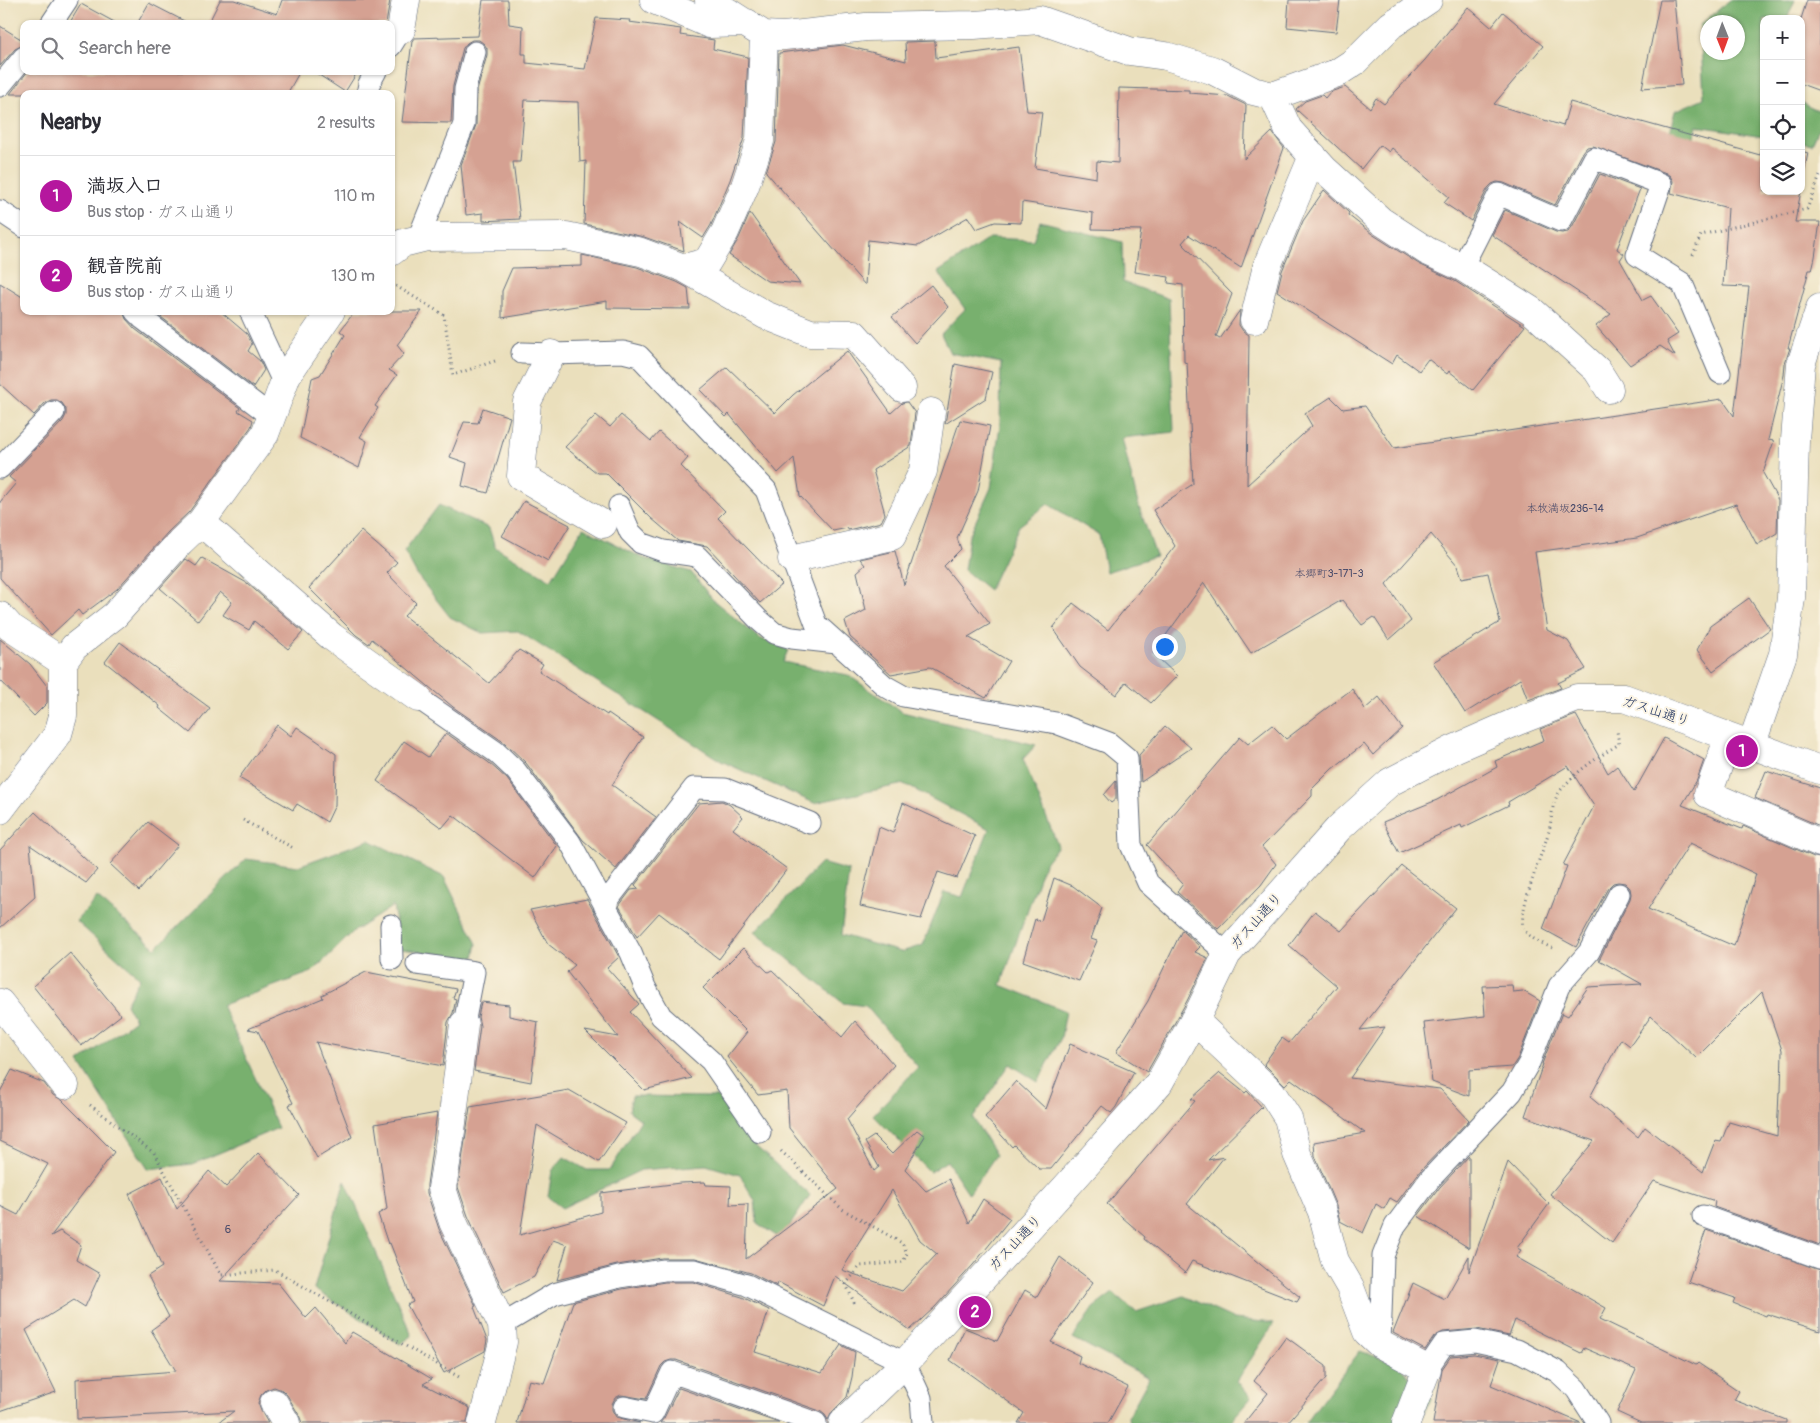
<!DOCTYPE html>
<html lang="en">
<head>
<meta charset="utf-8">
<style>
	:root { --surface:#fff; --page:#f2f2f3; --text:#2b2b33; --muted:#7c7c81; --line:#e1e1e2; --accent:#b5179e }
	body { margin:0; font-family:Pangolin,"Klee One",sans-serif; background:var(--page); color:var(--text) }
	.controls { position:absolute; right:15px; top:15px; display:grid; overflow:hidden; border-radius:10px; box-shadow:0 1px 4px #0004 }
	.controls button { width:45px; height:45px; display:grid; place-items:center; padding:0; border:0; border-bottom:1px solid var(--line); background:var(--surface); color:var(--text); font:25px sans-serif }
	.compass { position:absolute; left:1700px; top:15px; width:45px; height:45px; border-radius:50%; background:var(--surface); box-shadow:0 1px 4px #0004; rotate:179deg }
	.you { position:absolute; left:1164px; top:646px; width:18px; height:18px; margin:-12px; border:4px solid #fff; border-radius:50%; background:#1a73e8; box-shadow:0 0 0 8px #1a73e833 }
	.badge { display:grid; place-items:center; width:32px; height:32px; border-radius:50%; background:var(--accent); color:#fff; font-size:16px; font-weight:700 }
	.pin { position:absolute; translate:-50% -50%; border:2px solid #fff; box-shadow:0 1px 5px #0006 }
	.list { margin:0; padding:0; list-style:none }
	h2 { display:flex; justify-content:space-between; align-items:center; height:65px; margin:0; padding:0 20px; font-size:21px }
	h2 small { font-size:16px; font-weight:400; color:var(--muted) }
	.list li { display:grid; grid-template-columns:32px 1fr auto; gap:15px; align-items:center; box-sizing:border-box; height:80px; padding:0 20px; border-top:1px solid var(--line) }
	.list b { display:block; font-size:19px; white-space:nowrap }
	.list p { margin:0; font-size:16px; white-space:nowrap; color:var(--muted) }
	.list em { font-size:16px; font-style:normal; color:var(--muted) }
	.icon { flex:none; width:28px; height:28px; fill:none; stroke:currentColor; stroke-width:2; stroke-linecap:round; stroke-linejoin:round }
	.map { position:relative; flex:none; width:1820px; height:1423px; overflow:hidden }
	.search { position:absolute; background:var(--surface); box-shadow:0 1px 4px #0004; left:20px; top:20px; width:375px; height:55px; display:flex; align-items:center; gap:12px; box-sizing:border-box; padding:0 18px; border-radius:10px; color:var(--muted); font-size:19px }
	.panel { position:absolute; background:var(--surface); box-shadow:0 1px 4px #0004; left:20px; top:90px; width:375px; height:225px; border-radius:10px }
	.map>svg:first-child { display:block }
</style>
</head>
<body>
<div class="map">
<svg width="1820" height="1423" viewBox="0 0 1820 1423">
	<rect width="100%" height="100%" fill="#fcf5e5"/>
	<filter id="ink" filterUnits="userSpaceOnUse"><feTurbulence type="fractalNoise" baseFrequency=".02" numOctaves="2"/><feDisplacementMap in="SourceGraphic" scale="10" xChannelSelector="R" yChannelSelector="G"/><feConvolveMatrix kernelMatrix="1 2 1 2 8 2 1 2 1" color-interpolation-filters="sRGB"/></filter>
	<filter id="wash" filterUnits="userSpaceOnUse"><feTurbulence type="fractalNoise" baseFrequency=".0096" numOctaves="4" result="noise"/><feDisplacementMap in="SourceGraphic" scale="20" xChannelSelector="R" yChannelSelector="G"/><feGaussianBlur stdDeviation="1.12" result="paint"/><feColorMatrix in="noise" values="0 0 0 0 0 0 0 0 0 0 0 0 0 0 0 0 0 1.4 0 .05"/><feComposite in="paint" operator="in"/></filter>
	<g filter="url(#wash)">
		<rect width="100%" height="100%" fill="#eadfbc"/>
		<!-- forest -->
		<path fill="#78b06e" stroke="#4a7066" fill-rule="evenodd" d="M1730,0H1795L1787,19H1764V79L1762,84L1764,86V136L1697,126L1683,173L1661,166L1675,111L1704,98L1700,25ZM1708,22H1738V52H1708Z
			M1801,103L1820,112V126L1812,144L1801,142Z
			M1040,221L1122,242L1123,282L1169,299L1174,432L1122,438L1138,504L1156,556L1106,572L1099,535L1048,504L1019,526L989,590L964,570L969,536L991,488L1000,425L1001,363L950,353L941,334L965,309L938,272L990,238L1033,240Z
			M439,505L489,528L495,547L551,580L583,528L643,558L691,572L713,600L759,638L788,650L783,662L848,675L902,712L1036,745L1023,759L1058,846L1044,864L1001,985L1066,1011L1061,1038L1038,1082L1010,1064L973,1118L996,1155L969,1194L947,1161L930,1172L873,1115L918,1067L866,1006L843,1003L755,932L821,863L849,871L841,935L901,952L923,945L944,892L962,897L989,829L904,784L814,803L721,761L518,631L482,633L450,617L417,575L404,551Z
			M369,840L444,877L477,944L474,958L400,949L393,906L353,932L312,972L222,1005L278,1128L193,1164L148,1169L79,1062L135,1020L126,1004L140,978L76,921L97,898L156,948L246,859L298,866Z
			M632,1096L718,1097L751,1142L810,1195L781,1239L757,1223L755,1201L740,1175L706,1165L641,1170L562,1208L548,1197L552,1171L564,1157L587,1170H610L641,1120L629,1111Z
			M345,1180L412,1336L400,1344L314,1289Z
			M1113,1293L1136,1312L1184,1296L1234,1319L1274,1323L1237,1381L1251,1398L1229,1423H1129L1128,1417L1149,1378L1073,1338L1093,1308Z
			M1360,1351L1397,1364L1433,1399L1417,1423H1305Z"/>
		<g id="blocks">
			<!-- building -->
			<path fill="#d5a192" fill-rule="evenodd" d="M220,0H234L277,14L282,0H390L386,24H208Z
				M483,0H508L509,24L523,26L522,54H526V63L585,69L596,18L630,20L629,22L681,29L680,35L714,40L713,49L748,57L744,138L730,180L711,225L703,238L680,222L684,251L644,237L584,224L586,161L580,162L578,102L525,100L520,162H513L520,219L483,221V213L466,215L461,165L476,125L477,91L487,55V48L484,44L479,40H472L467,43L463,48L453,86L451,123L402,122L412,41L414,38L478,36Z
				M1289,0H1340L1336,32L1287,27Z
				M1660,0H1674L1682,85L1642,88Z
				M1807,0H1820V91L1801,84V19Z
				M149,3L190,24H137Z
				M81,4L118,24H69Z
				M1468,7L1491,27L1503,12L1543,46L1494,104L1563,126L1570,102L1760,155L1764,144V191H1801L1795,222H1820L1815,257L1812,270H1809L1788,348H1790L1785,363L1784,375L1768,440L1774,441L1763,473L1778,500L1777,533L1757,545L1736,504L1637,538L1535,552L1547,630L1568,641L1586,669L1558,683L1561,688L1528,700L1520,679L1465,713L1433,662L1500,622L1488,573L1462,578L1458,566L1431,534L1386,584L1411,621L1389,640L1374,617L1362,625L1342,600L1251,653L1204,583L1153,653L1177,676L1151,703L1126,682L1116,695L1080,667L1053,628L1073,603L1108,630L1175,546L1153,510L1193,484L1187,363L1184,362L1183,285L1168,283L1169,277L1135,272L1141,230L1092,229L1093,213L1022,202L1021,223L995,222L976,229L968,217L918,246L868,240L865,285L766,172L776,142L779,53L843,45L906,61L905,42L935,41L936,58L1019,47L1027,111L1042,112L1035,168L1096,178L1097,161L1118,163L1119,88L1189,90V93L1228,96L1246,105L1244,159L1272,132L1284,148L1241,268L1189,235L1182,243L1232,294L1216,337L1220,339L1240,310L1239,325L1243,331L1249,335L1247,485L1312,426L1305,414L1331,397L1343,409L1365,406L1394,448L1722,399L1734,416L1749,287L1723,286L1728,208L1671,193L1673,181L1670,176L1666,173L1593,146L1587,147L1583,152L1555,205L1504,183L1497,182L1492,184L1488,188L1471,221L1444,203L1449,197L1392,148L1389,152L1380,145L1361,169L1298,111V112L1296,109L1305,101L1322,95L1325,98L1330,92L1345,87L1370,108L1376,98L1384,104L1425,60Z
				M0,26L24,41V45L15,49L0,66Z
				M28,71H300L287,94H10Z
				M313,71H358L345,92Z
				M1801,151L1808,153L1801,188Z
				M1600,174L1640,189L1617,249L1624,254L1620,260L1643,300L1651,296L1678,334L1667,341L1675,356L1660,346L1630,365L1596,326L1611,314L1492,235L1505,210L1556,232L1562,233L1568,232L1572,227Z
				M1324,190L1349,213L1348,215L1372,234L1419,264L1455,281L1525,326L1473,390L1449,371L1447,374L1428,359L1419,371L1397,355L1392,364L1277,291L1282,271L1303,221Z
				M750,213L800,284L767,281L729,255L739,238Z
				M582,255L637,267L677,282L688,288L690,309L607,308V301L502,318V291L512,268L582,266Z
				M0,283L24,298V311H123L126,319L135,329L240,408L238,411L253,420L251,427L189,512L168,532L117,589L82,615L78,610L51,635L0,578V502L16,483L9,477L63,421L66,415V409L62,403L57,400H51L45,403L34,415L0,384Z
				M931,285L948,307L915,343L892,317Z
				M153,311H220L247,334L252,344L248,351L260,361L264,370L253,387Z
				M355,311H422L397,345L404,354L389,370L397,375L375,406L378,408L360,437L367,441L359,468L300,438L312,378L320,375L345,335L340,331Z
				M847,351L891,413L902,403L907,402L915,413L911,446L873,470L885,514L881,522L848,530V528L833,531L800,496L794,458L778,473L729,414L726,417L700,390L727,367L775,413L793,395Z
				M955,364L992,372L986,398L945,424Z
				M483,408L510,417L488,493L462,486L467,463L450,457L464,422L478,423Z
				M596,415L610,427L621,415L651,441L659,432L688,458L681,466L725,511L718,518L782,584L760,603L707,546L678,541L651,518L606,473H597L565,447Z
				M960,420L990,426L978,491L957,538L961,549L944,566L990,624L968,637L1009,661L986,698L930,667L891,674L850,637L845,621L866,610L857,572L865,565L860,559L895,551L904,585Z
				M524,501L570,525L548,561L502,536Z
				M361,531L397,562L387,573L416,603L404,616L489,683L519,650L543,664L539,671L607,715L608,713L643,737L612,785L656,817L616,869L583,840L526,763L505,743L453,707L372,639L369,644L356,635L309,588Z
				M202,558L247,583L303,632L288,649L254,621L249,630L223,615L232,602L220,592L198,621L160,588L186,559L196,566Z
				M1749,598L1770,629L1713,671L1697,650L1710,626Z
				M0,639L30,664L47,686V703L34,716L0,680Z
				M120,642L210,708L190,733L159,708L160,706L105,662Z
				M1352,689L1365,709L1379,697L1402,728L1373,755L1364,744L1332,769L1312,789V796L1262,847L1276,864L1261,885L1218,929L1177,892L1183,884L1147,845L1240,737L1248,744L1272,725L1286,739Z
				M1576,715L1608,773L1617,766L1634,792L1664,738L1704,760L1697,780L1682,805L1742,829L1743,826L1814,857L1820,858V1245L1714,1207L1715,1201L1654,1181L1612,1243L1550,1194L1594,1141L1525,1116L1543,1064H1542L1562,1013L1568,1016L1588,987L1642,984L1599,960L1630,899L1631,894L1630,888L1625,883L1618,882L1613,883L1608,888L1576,947L1543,929L1567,866L1563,865L1594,806L1568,766L1508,802L1509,805L1462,828L1461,825L1399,853L1383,822L1437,800L1497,767L1495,761L1544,740L1540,729ZM1690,843L1756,874L1734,946L1648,909ZM1762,992L1782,1050L1781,1092H1779L1777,1136L1729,1122L1721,1142L1715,1141L1703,1172L1645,1127L1638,1137L1590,1097L1621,1039L1630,1046L1651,1016L1696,1058Z
				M277,725L291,736L297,727L336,754L335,805L327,822L297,804L293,810L239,778Z
				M1165,726L1191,748L1141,782L1139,755Z
				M446,733L488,762L507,779L557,846L535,878L453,815L442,828L377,781L404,741L428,757Z
				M1766,771L1820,788V826L1755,798Z
				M1116,781V799L1111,803L1104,795Z
				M722,801L730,805L743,817L733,829L787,869L719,959L659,913L637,937L619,906L631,890L639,889L635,885L699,803Z
				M903,803L975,836L957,878L938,872L921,919L860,906L879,827L893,833Z
				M35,812L97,870L86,883L30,845L35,897L0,928V850Z
				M148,822L178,845L139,891L110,864Z
				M1402,866L1456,908L1360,1030L1385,1027L1350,1078L1440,1089L1469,1120L1421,1170L1397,1202L1390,1198L1384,1209L1376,1204L1363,1233L1340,1221L1336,1206L1315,1156L1314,1142L1365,1133L1291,1079L1285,1085L1264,1064L1282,1038L1289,1043L1337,986L1289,945L1315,911L1341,931Z
				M1054,878L1073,886L1102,908L1091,939L1097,941L1079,981L1023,961L1035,919L1041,921Z
				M587,899L619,957L607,968L639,1004L630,1012L692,1078L644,1090L585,1031L618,1037L567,972L575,965L548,944L530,910Z
				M1182,930L1200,947L1195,952L1208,958L1187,1001L1147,1072L1116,1052L1148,1001Z
				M743,948L768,972L772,970L842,1037L855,1021L894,1065L847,1119L874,1171L879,1167L865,1142L874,1136L892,1154L917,1130L925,1136L905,1169L926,1191L949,1179L969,1223L983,1199L1010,1219L973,1265L935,1307L910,1330L835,1276L823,1306L778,1282L777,1286L751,1273L695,1258H662L617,1265L557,1280L567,1245L553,1240L534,1277L504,1292L468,1216L458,1187L470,1107L569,1090L626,1123L599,1162L537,1125L520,1235L601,1212V1193L680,1183L705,1182L706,1185L731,1186L730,1205L748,1204L746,1259L838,1189L789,1128L787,1091L758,1095L727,1057L747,1032L703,988ZM892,1190L920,1240L937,1254L902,1291L842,1270Z
				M70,953L121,1015L81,1046L33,986Z
				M366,972L456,989L453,998L456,999L453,1013L448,1022L443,1066L316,1042L352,1137L317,1158L289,1105L293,1103L258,1031L248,1029L323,998L322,995Z
				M1512,985L1513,992L1523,991L1540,1001L1518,1058L1512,1067L1469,1070V1096L1432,1082L1424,1023L1485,1016L1483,986Z
				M481,1002L509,1005V1016L538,1022L531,1082L474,1071L480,1026L478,1017Z
				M1070,1044L1134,1072L1116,1107L1111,1113L1102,1106L1051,1169H1039L1014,1145L1012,1147L985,1117L1016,1081L1046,1109Z
				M12,1070L44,1083L53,1095L62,1100L114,1152L51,1236L60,1231L81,1245L76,1260L100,1274L85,1307L74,1300L26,1330L56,1392L0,1411V1206L18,1215L48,1164L0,1141V1092Z
				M1220,1073L1245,1093L1247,1091L1262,1107L1208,1160L1224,1157L1187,1204L1300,1297L1297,1302L1192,1261L1185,1273L1144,1239L1145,1237L1107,1204L1195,1101L1191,1099Z
				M437,1113L427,1185V1193L439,1229L476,1306L474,1307L487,1340L485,1351L444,1373L407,1305L413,1302L390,1243L388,1244L378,1214L387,1209L375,1124Z
				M258,1153L299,1195L220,1281L278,1283L306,1318L316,1308L345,1343L352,1332L432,1379L423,1384L470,1408L467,1423H302L299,1415L287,1395L282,1390L274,1387L266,1390L261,1395L258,1403L261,1411L268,1423H218L234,1411L77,1419L76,1379L176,1371L151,1330L169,1317L148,1276L162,1267L129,1194L162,1177L177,1209L209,1171L226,1187Z
				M1469,1156V1248L1418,1216L1440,1187Z
				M1508,1162L1549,1204L1517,1248L1521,1250L1516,1257L1606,1308L1600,1319L1696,1365L1698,1363L1739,1391L1734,1400L1786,1420V1423H1641L1617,1412L1636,1370L1584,1348L1581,1353L1515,1320L1509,1336L1477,1329L1443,1332L1434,1337L1425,1350L1393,1333L1413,1283L1445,1299L1469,1256V1272Z
				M1706,1230L1820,1270V1331L1767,1314L1766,1316L1733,1303L1735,1298L1688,1282Z
				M1060,1257L1093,1282L1051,1342L1080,1356L1078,1363L1128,1387L1108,1423H1018L1024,1413L950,1360L965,1328L997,1341L1025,1290L1037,1297Z
				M665,1282H693L742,1297L769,1310L755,1352L822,1373L841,1345L855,1352L852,1377L847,1397L832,1412L828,1420L825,1415L820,1411L676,1360H671L665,1362L661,1366L646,1399L621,1395L615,1398L612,1404V1410L616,1417L640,1423H517L529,1380L544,1383L573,1302L622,1289Z
				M1286,1337L1326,1366V1378L1287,1423H1244L1268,1393L1254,1381Z
				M1474,1354L1500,1359L1491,1385L1581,1423H1433L1442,1369L1451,1356Z
				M679,1388L779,1423H660L664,1418Z"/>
		</g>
	</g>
	<g filter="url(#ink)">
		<use href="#blocks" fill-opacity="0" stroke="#636d7f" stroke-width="1"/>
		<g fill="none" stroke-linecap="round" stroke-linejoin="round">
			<defs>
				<path id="service" d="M51,24L67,0
					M391,46L401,30
					M0,86L24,57
					M367,94L369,84L376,71
					M0,211L24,227
					M418,239L464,124L465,89L475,52
					M1462,267L1499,194L1561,221L1594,158L1661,184L1637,255L1682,283L1720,373
					M135,311L143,319L271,416
					M250,311L284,384
					M522,353L551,354L623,352L639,356L766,490L816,624L885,686L903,696L1056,723L1109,743L1127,758L1131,845L1148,883L1227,954
					M0,468L54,412
					M619,506L630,532L641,543L663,551L697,556L759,620L774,633L792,638L837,643
					M418,698L496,752L516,771L570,842L631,953L645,987L661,1016L711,1061L760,1132
					M604,905L694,788L725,789L810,823
					M391,925L392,959
					M417,964L474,972L464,1024
					M1703,1216L1820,1258
					M502,1325L554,1294L619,1277L664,1270H695L747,1285L905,1363L921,1398L923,1423
					M1380,1344L1383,1256L1395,1226L1430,1179L1512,1092L1529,1063L1559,986L1589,952L1619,894
					M1427,1369L1444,1344L1475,1341L1517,1350L1558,1372L1576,1389L1598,1423
					M624,1407L653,1413L672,1372L816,1423"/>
				<path id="minor" d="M654,0L709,24L747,23
					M709,0L764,35L784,36L866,27L974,25L1040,20L1129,51L1166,56L1212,70L1253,91L1273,96L1337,73L1354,62L1391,25L1428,0
					M401,30L406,0
					M1273,96L1288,129L1324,169L1381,221L1427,251L1462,267L1532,311L1597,370L1609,389
					M391,252L403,243L427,237L566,236L641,252L684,268L707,262L725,232L745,186L760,141L764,35
					M684,268L765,315L810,333L854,334L902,388
					M1254,320L1267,266L1313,156
					M551,354L527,402L521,476L603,524
					M201,522L332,637L418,698
					M792,559L892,536L923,471L931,412
					M0,616L10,627L63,662
					M1729,737L1708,794L1820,843
					M1751,746L1783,654L1791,598L1795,440L1801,364L1820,308
					M0,810L58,734L63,716V662L74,647L115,615L180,542L201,522L265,434L287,375L331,311
					M0,1003L65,1085
					M1194,1020L1272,1093L1288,1118L1297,1154L1322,1212L1335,1261L1350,1287L1367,1332L1380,1344L1427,1369L1406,1423
					M464,1024L450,1139L442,1188L453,1222L502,1325L503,1342L482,1423
					M274,1403L286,1423
					M843,1423L905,1363L1066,1187L1159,1083L1201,1008L1227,954L1339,828L1390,782L1454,749L1518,721L1577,698H1624L1820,770"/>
			</defs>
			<!-- service casing -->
			<use href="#service" stroke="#636d7f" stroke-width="23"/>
			<!-- minor casing -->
			<use href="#minor" stroke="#636d7f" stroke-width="29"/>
			<!-- path -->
			<path stroke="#636d7f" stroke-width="3" stroke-dasharray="1 4" stroke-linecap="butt" d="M1693,255L1701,235L1807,209L1820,176
				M396,286L444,315L453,375L495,361
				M243,820L295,849
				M1552,948C1544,944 1528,938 1524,929C1516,915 1543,852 1548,834C1553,819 1550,805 1560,791C1577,770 1597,758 1619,744L1617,731
				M90,1105L154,1153L221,1275L275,1270L459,1377
				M781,1151L842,1209L902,1243L907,1253L903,1262L860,1266L846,1284L855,1305"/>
			<!-- service -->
			<use href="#service" stroke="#fff" stroke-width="21"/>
			<!-- minor -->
			<use href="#minor" stroke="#fff" stroke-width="28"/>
		</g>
	</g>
	<g text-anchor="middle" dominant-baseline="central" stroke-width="4" stroke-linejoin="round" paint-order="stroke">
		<!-- number labels -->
		<g font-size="11" fill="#4a4c6b">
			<text x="1565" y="508">本牧満坂236-14</text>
			<text x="1329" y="573">本郷町3-171-3</text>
			<text x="228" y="1229">6</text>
		</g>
		<!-- street labels -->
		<g font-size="14" fill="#1b2f5e" stroke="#fcf5e5">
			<text transform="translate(1656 711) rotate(18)">ガス山通り</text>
			<text transform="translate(1256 921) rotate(-48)">ガス山通り</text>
			<text transform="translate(1015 1243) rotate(-47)">ガス山通り</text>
		</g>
	</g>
</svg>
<div class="controls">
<button>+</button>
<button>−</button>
<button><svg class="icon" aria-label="locate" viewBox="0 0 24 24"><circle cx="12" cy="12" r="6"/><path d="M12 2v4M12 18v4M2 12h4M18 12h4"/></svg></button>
<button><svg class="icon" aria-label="layers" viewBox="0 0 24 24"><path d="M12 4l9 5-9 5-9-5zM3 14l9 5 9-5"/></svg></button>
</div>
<svg class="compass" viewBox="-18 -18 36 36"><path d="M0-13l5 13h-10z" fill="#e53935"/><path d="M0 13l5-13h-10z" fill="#7c7c81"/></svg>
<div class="you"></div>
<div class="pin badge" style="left:1742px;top:751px">1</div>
<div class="pin badge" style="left:975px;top:1312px">2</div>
<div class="search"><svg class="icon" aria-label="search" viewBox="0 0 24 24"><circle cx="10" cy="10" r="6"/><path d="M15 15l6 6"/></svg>Search here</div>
<section class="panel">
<h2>Nearby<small>2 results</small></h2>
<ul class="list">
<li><span class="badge">1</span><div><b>満坂入口</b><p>Bus stop · ガス山通り</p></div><em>110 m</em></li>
<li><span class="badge">2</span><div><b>観音院前</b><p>Bus stop · ガス山通り</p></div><em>130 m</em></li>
</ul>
</section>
</div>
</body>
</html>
